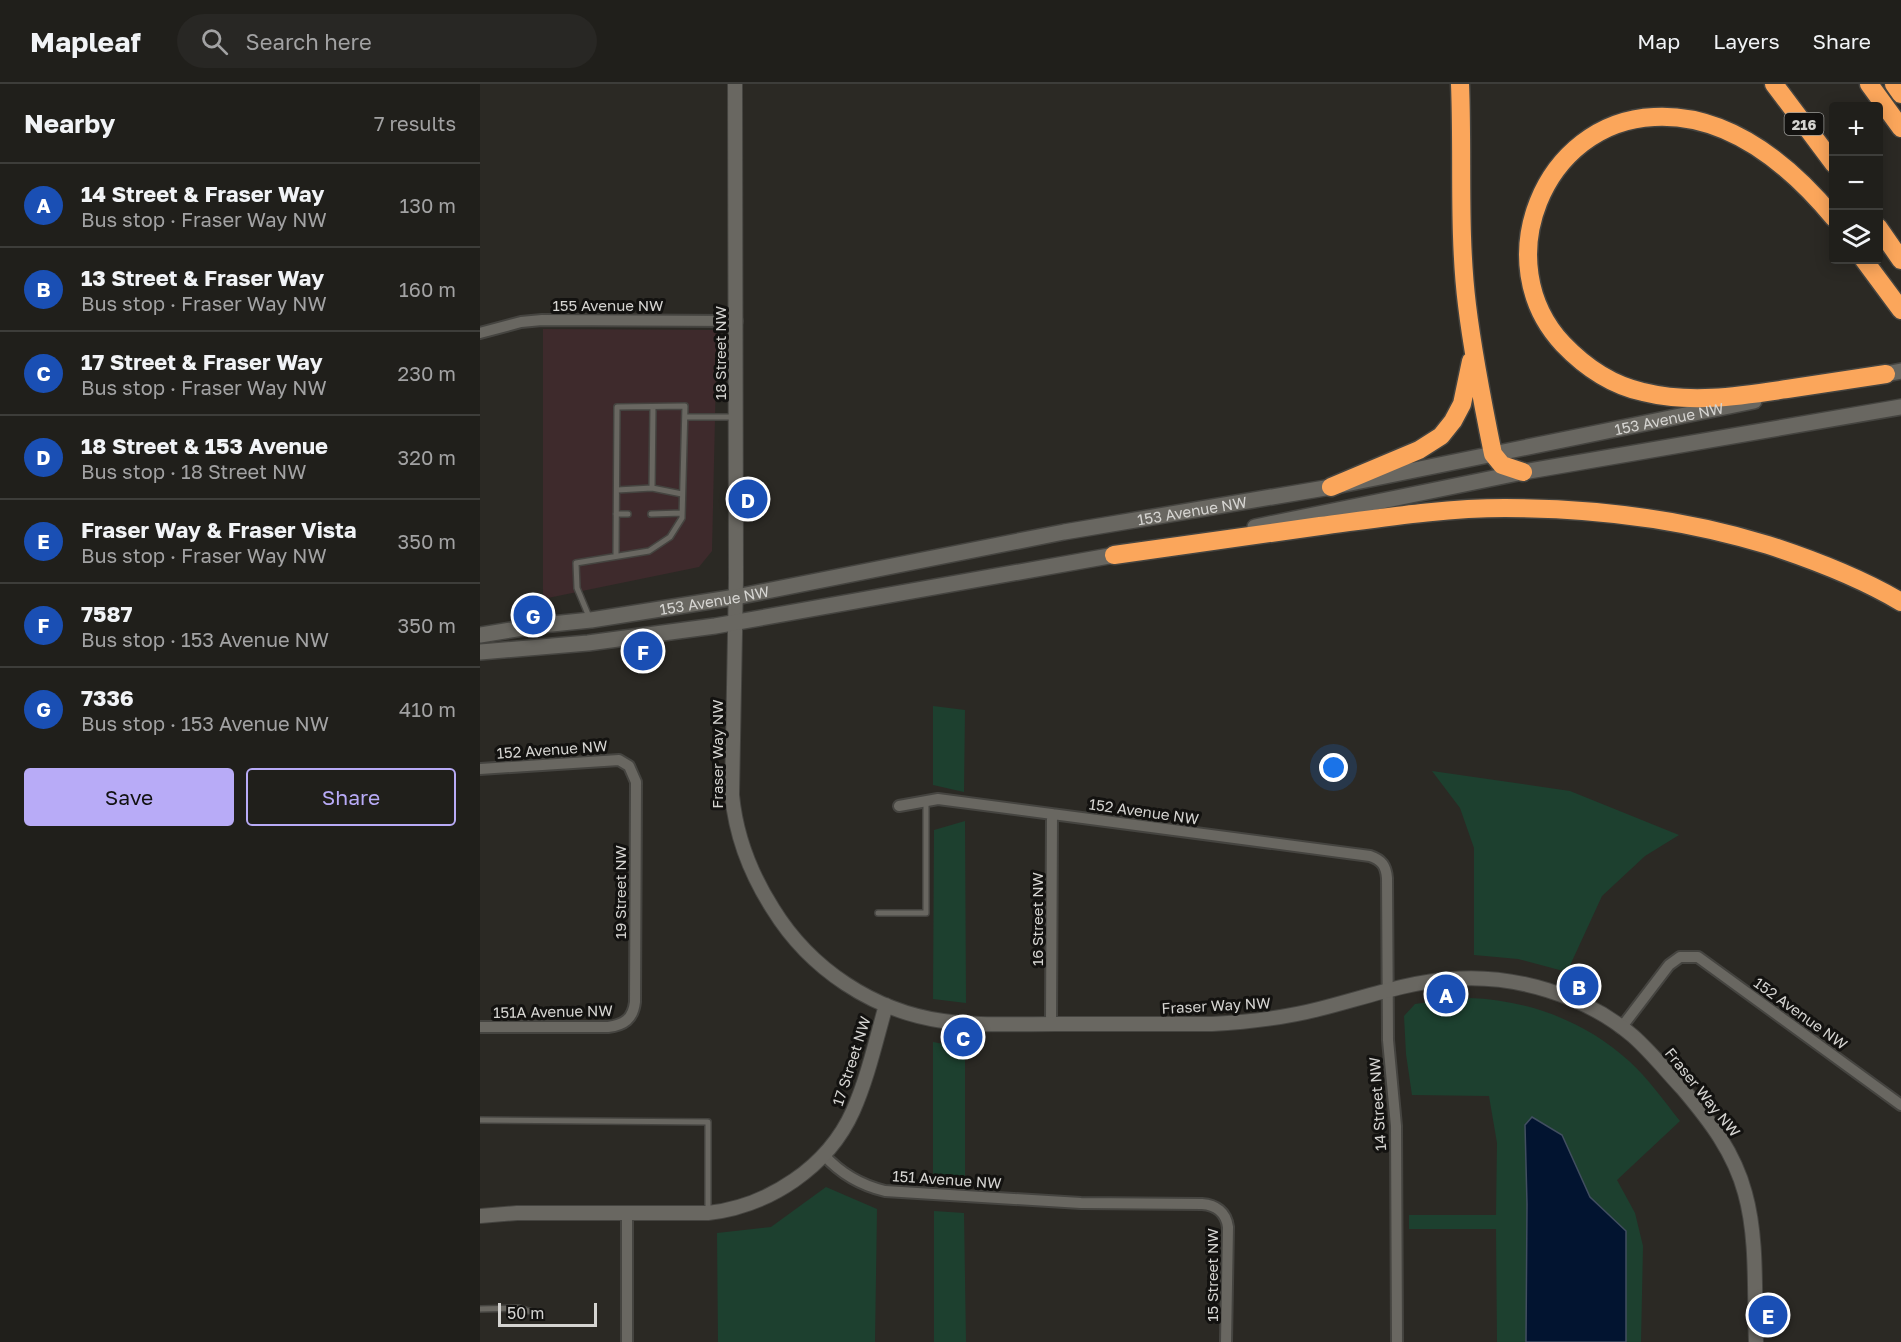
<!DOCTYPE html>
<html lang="en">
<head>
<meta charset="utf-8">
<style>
	:root { --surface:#201f1b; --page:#282724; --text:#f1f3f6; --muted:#a2a2a3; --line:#3d3d3a; --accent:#b8abf7 }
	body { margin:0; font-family:"Golos Text",sans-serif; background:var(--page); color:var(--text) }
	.controls { position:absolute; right:18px; top:18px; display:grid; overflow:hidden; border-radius:6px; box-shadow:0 3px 15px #0003 }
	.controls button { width:54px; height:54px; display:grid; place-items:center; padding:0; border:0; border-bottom:2px solid var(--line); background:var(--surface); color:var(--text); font:30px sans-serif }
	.scale { position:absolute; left:18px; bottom:15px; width:99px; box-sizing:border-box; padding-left:6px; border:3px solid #d5d4d1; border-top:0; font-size:16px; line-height:21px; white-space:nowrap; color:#d5d4d1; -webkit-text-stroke:4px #131210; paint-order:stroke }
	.you { position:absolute; left:854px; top:684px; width:21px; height:21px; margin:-15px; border:4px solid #fff; border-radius:50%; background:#1a73e8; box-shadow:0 0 0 9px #1a73e833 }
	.badge { display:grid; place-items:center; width:39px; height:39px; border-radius:50%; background:var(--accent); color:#fff; font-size:20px; font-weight:700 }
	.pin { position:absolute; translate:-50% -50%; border:3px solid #fff; box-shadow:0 2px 6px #0006 }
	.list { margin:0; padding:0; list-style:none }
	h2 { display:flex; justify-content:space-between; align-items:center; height:78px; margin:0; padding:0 24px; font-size:26px }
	h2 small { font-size:20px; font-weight:400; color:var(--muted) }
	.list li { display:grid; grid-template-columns:39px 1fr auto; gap:18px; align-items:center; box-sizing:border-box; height:84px; padding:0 24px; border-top:2px solid var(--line) }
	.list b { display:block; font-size:22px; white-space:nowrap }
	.list p { margin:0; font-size:20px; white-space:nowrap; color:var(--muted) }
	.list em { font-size:20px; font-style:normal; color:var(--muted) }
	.actions { display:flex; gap:12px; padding:18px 24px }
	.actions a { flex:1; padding:14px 0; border:2px solid var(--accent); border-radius:6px; text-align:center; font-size:21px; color:var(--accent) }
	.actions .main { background:var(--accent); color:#111 }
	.icon { flex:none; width:33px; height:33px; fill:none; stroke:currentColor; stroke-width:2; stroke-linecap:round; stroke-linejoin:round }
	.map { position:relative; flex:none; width:1421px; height:1258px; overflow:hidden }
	header { display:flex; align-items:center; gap:36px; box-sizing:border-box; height:84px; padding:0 30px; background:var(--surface); border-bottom:2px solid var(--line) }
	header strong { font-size:28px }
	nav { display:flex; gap:33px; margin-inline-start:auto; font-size:21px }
	.search { width:420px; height:54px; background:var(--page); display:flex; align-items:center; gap:15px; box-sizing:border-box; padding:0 21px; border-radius:33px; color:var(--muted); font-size:22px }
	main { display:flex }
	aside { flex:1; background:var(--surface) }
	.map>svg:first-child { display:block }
</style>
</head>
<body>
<header>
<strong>Mapleaf</strong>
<div class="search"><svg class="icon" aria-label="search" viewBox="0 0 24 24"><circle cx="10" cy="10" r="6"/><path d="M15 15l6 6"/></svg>Search here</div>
<nav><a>Map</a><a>Layers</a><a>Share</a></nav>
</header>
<main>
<aside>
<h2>Nearby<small>7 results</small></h2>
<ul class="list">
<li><span class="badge" style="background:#1a4fb4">A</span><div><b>14 Street &amp; Fraser Way</b><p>Bus stop · Fraser Way NW</p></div><em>130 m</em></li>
<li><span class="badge" style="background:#1a4fb4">B</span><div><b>13 Street &amp; Fraser Way</b><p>Bus stop · Fraser Way NW</p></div><em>160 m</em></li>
<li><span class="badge" style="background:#1a4fb4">C</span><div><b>17 Street &amp; Fraser Way</b><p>Bus stop · Fraser Way NW</p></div><em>230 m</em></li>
<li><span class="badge" style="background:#1a4fb4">D</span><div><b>18 Street &amp; 153 Avenue</b><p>Bus stop · 18 Street NW</p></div><em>320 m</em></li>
<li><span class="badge" style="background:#1a4fb4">E</span><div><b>Fraser Way &amp; Fraser Vista</b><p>Bus stop · Fraser Way NW</p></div><em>350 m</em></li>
<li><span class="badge" style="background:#1a4fb4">F</span><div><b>7587</b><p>Bus stop · 153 Avenue NW</p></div><em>350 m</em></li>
<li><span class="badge" style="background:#1a4fb4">G</span><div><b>7336</b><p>Bus stop · 153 Avenue NW</p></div><em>410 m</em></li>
</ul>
<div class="actions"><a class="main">Save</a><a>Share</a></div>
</aside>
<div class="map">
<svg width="1421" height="1258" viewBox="0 0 1421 1258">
	<rect width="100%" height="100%" fill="#2b2924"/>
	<!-- commercial -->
	<path fill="#3e2a2c" d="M63,245L237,246L232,467L219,483L63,515Z"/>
	<!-- green -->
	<path fill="#1d402f" d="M453,622L485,626L484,708L453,701Z
		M952,687L1090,707L1199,751L1165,772L1122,812L1087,888L1038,875L994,871V764L980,724Z
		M485,737L486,919L453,915L454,746Z
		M989,914C1048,916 1105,937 1149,977C1168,994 1184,1017 1200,1037L1137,1096L1155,1129L1163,1162L1161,1258H1017L1016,1145H929V1131H1016L1017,1059L1009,1012L932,1011L926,970L924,932L935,920L968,915Z
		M453,958L485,964V1100L453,1099Z
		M346,1103L397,1125L395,1258H238L237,1149L291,1143Z
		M454,1127L484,1129L486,1258H454Z"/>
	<!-- water -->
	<path fill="#021430" stroke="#414e60" stroke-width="1.5" d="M1052,1033L1082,1051L1110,1113L1146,1147V1258H1046L1047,1120L1045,1041Z"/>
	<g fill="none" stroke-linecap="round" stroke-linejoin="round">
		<defs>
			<path id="service" d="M205,333H254
				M172,404L202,410
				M137,406L172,404L173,323
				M136,430H148
				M171,430L202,429
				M110,535L97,504L96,479L169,467L190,453L202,434L205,322L137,323L136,472
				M398,829H446V717
				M0,1036L228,1038V1129
				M0,1225L39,1224L58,1230"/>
			<path id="minor" d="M0,249L41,238L62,236L257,237
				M0,685L139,676L149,682L156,698L155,918C153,935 144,941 128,943H0
				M419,722L458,715L890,772C902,776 906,782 907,794L908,956L916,1042L917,1258
				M571,940L572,730
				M1141,944L1189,881L1200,873H1218L1421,1021
				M344,1071C361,1090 380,1101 405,1107L601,1119L722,1120C736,1121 746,1128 748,1143L746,1258
				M147,1128V1258"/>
			<path id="tertiary" d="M255,0L256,495L252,711C256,753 270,789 293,825C330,885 393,927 463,937C500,942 539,940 577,940C628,940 680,940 732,940C768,938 804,934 839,925C883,914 927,898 972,895C1034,890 1105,911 1153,952C1171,968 1187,988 1203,1005C1230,1037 1254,1068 1265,1109C1278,1155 1274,1211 1276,1258
				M0,1132L37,1129H228C289,1122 348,1083 373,1027C388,993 396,956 406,921"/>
			<g id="secondary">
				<path d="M1395,292L1421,287"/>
				<path d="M775,443L1043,388L1421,323"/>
				<path id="s1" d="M0,551L62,541L111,536L256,513L584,448L851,403L1274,317"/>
				<path d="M0,568L108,559L235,542L646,469"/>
			</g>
			<path id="motorway" d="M980,0C983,74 978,148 987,221C993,271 1003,321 1013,370L1022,381L1043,388
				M1294,0L1354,80
				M1389,0L1421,44
				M1414,0L1421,10
				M1354,134C1309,80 1249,29 1174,33C1063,38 1007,179 1083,260C1105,283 1131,301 1163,308C1211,320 1260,312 1307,305C1340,300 1373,295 1406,290
				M1398,143L1421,176
				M1384,176L1421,226
				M851,403L939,366L961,352L973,337L982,320L991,277
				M634,471C702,462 771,452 840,442C901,434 963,424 1025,424C1113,424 1203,435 1288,461C1334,476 1379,493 1421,518"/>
		</defs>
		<!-- service casing -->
		<use href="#service" stroke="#454440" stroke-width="8"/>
		<!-- minor casing -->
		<use href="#minor" stroke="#454440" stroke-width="14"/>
		<!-- tertiary casing -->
		<use href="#tertiary" stroke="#454440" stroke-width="16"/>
		<!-- secondary casing -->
		<use href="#secondary" stroke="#454440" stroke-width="18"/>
		<!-- motorway casing -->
		<use href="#motorway" stroke="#454440" stroke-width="21"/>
		<!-- service -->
		<use href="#service" stroke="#696761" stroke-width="5"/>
		<!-- minor -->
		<use href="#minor" stroke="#696761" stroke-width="10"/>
		<!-- tertiary -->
		<use href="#tertiary" stroke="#696761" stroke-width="14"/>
		<!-- secondary -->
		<use href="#secondary" stroke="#696761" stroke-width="15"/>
		<!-- motorway -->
		<use href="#motorway" stroke="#fba65b" stroke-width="18"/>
	</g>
	<g text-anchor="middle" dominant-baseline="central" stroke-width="6" stroke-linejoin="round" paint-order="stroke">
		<!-- shield labels -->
		<rect fill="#131210" stroke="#9b9a97" stroke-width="1.5" x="1304.5" y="29" width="39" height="22" rx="4.5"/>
		<g font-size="14" font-weight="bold" fill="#d5d4d1">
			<text x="1324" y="40">216</text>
		</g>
		<!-- street labels -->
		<g font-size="15" fill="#d5d4d1" stroke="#131210">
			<text x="128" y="221">155 Avenue NW</text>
			<text transform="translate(240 269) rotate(-90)">18 Street NW</text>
			<text stroke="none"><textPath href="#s1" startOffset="1209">153 Avenue NW</textPath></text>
			<text stroke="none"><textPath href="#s1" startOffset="723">153 Avenue NW</textPath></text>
			<text stroke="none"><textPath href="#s1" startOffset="237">153 Avenue NW</textPath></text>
			<text transform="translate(72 665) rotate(-4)">152 Avenue NW</text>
			<text transform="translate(237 670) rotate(-90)">Fraser Way NW</text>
			<text transform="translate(664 727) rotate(8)">152 Avenue NW</text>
			<text transform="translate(140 808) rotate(-90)">19 Street NW</text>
			<text transform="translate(557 835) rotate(-90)">16 Street NW</text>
			<text transform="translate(736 921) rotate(-3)">Fraser Way NW</text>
			<text transform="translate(73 927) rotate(-1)">151A Avenue NW</text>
			<text transform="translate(1321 929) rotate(36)">152 Avenue NW</text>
			<text transform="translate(371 977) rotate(-72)">17 Street NW</text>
			<text transform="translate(1223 1008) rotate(51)">Fraser Way NW</text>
			<text transform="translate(897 1020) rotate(-94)">14 Street NW</text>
			<text transform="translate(467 1095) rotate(4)">151 Avenue NW</text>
			<text transform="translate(732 1191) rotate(-90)">15 Street NW</text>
		</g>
	</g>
</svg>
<div class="controls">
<button>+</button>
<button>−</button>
<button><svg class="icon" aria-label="layers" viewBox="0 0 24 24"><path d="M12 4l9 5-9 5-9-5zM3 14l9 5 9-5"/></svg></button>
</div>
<div class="scale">50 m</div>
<div class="you"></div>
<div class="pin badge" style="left:966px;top:910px;background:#1a4fb4">A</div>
<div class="pin badge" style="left:1099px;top:902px;background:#1a4fb4">B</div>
<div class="pin badge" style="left:483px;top:953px;background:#1a4fb4">C</div>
<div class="pin badge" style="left:268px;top:415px;background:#1a4fb4">D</div>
<div class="pin badge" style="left:1288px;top:1231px;background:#1a4fb4">E</div>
<div class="pin badge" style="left:163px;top:567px;background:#1a4fb4">F</div>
<div class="pin badge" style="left:53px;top:531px;background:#1a4fb4">G</div>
</div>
</main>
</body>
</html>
